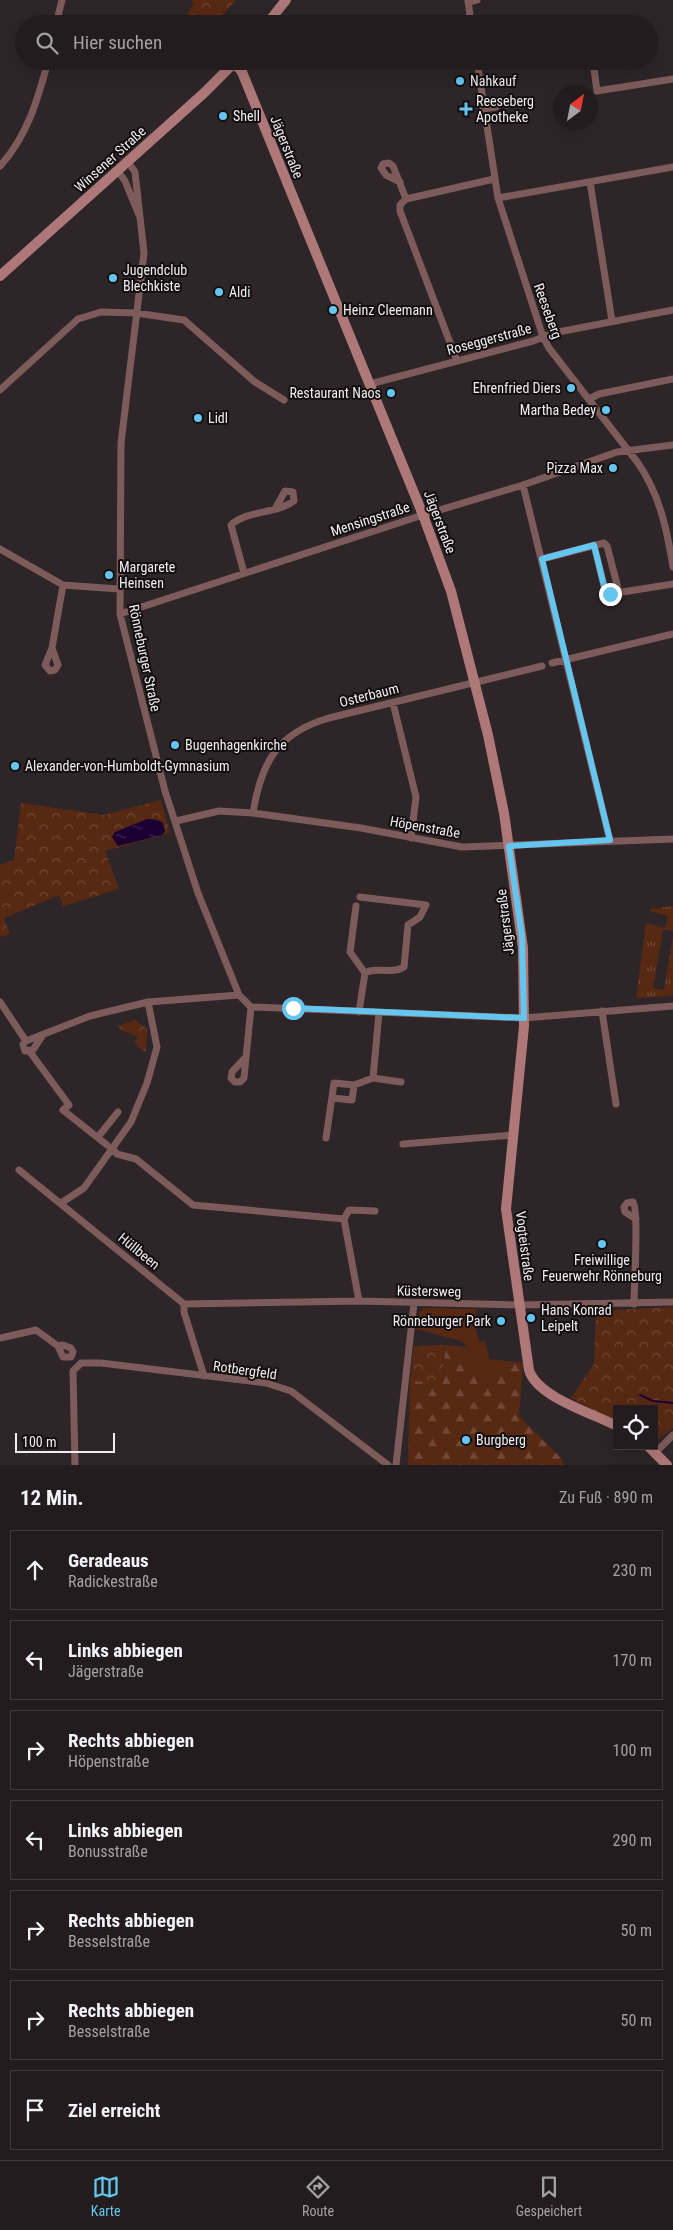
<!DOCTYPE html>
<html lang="de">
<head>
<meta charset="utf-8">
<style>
	:root { --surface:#221c1e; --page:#2e292b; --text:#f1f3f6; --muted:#a2a1a4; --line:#3f3a3c; --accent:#64c5ee }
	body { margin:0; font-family:"Roboto Condensed",sans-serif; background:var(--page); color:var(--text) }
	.controls { position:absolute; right:15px; bottom:15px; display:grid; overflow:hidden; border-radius:0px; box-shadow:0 5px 20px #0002 }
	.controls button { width:45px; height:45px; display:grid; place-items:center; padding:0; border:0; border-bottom:1px solid var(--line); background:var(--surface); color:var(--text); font:25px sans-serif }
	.compass { position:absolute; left:553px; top:85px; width:45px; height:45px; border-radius:50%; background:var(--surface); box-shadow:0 5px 20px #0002; rotate:32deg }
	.scale { position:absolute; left:15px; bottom:12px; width:100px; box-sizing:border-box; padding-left:5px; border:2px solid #f1ecee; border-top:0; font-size:14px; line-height:18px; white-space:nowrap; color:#f1ecee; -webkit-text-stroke:4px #130f10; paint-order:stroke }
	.stop { position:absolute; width:15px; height:15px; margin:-11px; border:4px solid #64c5ee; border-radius:50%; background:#fff }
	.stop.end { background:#64c5ee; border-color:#fff; box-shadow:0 1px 5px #0008 }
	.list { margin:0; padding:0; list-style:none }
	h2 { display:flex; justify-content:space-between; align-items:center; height:65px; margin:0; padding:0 20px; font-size:21px }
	h2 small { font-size:16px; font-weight:400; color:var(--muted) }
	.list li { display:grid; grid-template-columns:32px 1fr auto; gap:15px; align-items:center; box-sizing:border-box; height:80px; margin:0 10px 10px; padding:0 10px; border:1px solid var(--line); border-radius:0px }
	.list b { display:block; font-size:19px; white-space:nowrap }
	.list p { margin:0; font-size:16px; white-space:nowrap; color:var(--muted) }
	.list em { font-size:16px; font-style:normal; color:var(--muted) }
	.icon { flex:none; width:28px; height:28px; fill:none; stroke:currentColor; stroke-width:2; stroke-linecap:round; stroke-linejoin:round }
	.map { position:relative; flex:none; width:673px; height:1465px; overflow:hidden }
	.search { position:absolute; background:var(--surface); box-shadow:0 5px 20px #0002; left:15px; right:15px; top:15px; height:55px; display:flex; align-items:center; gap:12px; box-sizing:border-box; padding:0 18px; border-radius:28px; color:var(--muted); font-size:19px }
	.sheet { height:695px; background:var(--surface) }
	nav { display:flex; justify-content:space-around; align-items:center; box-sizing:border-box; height:70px; border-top:1px solid var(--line); background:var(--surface); font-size:14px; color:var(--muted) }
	nav a { display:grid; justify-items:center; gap:2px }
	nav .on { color:var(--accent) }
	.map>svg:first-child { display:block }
</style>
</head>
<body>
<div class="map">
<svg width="673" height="1465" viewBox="0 0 673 1465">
	<defs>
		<pattern id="grass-tufts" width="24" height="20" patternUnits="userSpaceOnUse" patternTransform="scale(1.25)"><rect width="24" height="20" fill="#582912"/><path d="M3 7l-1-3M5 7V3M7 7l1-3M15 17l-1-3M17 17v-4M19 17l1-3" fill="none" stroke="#704835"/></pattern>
		<pattern id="forest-firs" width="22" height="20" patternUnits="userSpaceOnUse" patternTransform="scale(1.25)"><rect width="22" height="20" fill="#582912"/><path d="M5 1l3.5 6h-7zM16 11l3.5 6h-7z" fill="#704835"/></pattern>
		<pattern id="park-crowns" width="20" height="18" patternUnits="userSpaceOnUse" patternTransform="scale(1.25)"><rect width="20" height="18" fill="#582912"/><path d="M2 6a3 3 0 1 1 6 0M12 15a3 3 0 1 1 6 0" fill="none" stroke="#704835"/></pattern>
		<pattern id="water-ripples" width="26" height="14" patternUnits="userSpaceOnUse" patternTransform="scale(1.25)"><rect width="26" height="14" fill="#1c0034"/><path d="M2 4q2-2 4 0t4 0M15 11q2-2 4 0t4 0" fill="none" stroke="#3d2552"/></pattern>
	</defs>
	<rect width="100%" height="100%" fill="#2d2528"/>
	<!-- grass -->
	<path fill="url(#grass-tufts)" d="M673,906V931L663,929L653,988L664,990L673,936V995L668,996V991L667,996L636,998L646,923L665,928L668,916L649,911L650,909Z"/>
	<!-- forest -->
	<path fill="url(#forest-firs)" d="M445,1345L466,1347L480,1389L495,1382L488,1359L523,1363L519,1416L562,1459L563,1465H408L410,1381L443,1382Z"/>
	<!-- park -->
	<path fill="url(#park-crowns)" d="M192,0H236L215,24H181L193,5Z
		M161,800L170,833L105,851L119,889L63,906L59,895L4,918L10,934L0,937V865L14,860L21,803L104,815Z
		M135,1020L147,1029L146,1052L138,1047L135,1041L138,1037C131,1032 123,1033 118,1026Z
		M673,1307V1428L654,1442V1409H617V1423L571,1398L594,1364L596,1311Z
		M445,1345L443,1383L410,1381L414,1346Z"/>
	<!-- garden -->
	<path fill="#582912" d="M426,1308L476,1309V1332L480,1342L485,1341L495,1382L479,1389L466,1345L461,1341L416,1329L420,1311Z"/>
	<!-- water -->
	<path fill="url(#water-ripples)" d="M147,819H156L163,823L165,831L162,835L118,846L112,837L115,832Z"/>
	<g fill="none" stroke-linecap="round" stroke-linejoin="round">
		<!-- stream -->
		<path stroke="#1c0034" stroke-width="2" d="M640,1395L653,1401L673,1403"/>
		<!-- street -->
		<path stroke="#7d5b5a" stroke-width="7" d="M468,0L471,24
			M468,2L477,0
			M56,24L62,0
			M477,61L498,198L543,337L549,348L638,463C660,495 667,530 673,567
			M593,61L597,91L673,79
			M507,105L516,103
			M483,109L496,107
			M128,162L135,172L144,253L121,443L120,614L165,791L198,893L239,995
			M0,166C27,137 38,99 48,61
			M118,171L125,181L139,215
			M400,182L386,175L381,168L383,164L389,163L393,166L406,199
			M590,182L612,321
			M498,198L673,167
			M406,199L400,205V211L457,361
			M406,199L494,179
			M370,384L533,341L553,333L673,310
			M0,390L78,319L101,312L136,313L184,320L255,382L284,400
			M589,399L599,394L673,379
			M523,485L610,841
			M594,545L605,590L610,594L673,584
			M0,549L63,585L119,589
			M542,559L604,543L607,546L619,592
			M244,573L231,525C247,510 276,514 294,501L293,492L285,491L275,509
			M120,614L423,515L523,485L617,452L673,445
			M52,648L58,665L55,670L50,671L45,665L52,648L63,585
			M552,663L673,634
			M393,703L416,797L411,838
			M253,813C261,763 277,733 329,718L542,666
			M176,821L219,811L253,813L361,828L462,847L673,839
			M356,906L350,952L365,973C377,966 392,975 404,967L408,925L420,917L426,905L360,897
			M0,1002L26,1041
			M602,1011L616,1104
			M359,1012L365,973
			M42,1036L33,1050L25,1051L23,1044L26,1041L90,1016L148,1002L239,995L251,1007L524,1018L673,1006
			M30,1052L69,1105L63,1110L107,1145
			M245,1058L232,1072L231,1078L235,1082H240L244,1078L251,1007
			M373,1078L379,1013
			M332,1098L352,1100L354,1085
			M98,1137L118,1112
			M326,1138L334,1083L354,1085L373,1078L401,1082
			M403,1144L512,1135
			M112,1148L117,1154L136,1159L193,1205L344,1219L359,1301
			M19,1170L184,1304V1312L204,1376
			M61,1203L84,1188L131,1122L147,1083L157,1047L148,1002
			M344,1219L349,1210L375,1211
			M184,1304L359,1301L519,1305L673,1302
			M634,1304C634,1289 639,1209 633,1202L627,1203L624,1207L625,1212L636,1219
			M0,1338L36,1330L58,1346L63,1357H71L73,1352L71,1348L63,1345L58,1346
			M656,1452L673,1435
			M75,1465L73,1371L81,1363H101L266,1383L291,1391L388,1465
			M396,1465L414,1303"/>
		<!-- secondary -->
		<path stroke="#ad7877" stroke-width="10" d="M267,24L286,0
			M234,63L242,72L423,515L451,591L488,735L504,813L523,948L524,1026L506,1209L529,1370C537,1397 592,1413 617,1426
			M0,276L204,93L236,61
			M648,1446L667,1465"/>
	</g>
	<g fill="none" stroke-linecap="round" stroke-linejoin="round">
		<!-- route -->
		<path stroke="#64c5ee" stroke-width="6" d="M293,1008L524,1018L522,937L509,846L610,840L542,559L594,545L605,590L610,594"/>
	</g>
	<!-- markers -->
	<g fill="#64c5ee" stroke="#130f10" stroke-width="2">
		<circle cx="460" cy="81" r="5"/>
		<path d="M463.5 101.5h5v5h5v5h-5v5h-5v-5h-5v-5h5z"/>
		<circle cx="223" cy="116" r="5"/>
		<circle cx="113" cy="278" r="5"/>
		<circle cx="219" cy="292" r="5"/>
		<circle cx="333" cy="310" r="5"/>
		<circle cx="571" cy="388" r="5"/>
		<circle cx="391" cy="393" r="5"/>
		<circle cx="606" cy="410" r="5"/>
		<circle cx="198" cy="418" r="5"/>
		<circle cx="613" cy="468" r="5"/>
		<circle cx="109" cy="575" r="5"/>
		<circle cx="175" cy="745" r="5"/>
		<circle cx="15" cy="766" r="5"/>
		<circle cx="602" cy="1244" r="5"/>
		<circle cx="531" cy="1318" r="5"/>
		<circle cx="501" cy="1321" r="5"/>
		<circle cx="466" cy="1440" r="5"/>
	</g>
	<g text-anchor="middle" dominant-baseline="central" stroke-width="4" stroke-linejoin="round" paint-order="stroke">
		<!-- poi labels -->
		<g font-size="14" fill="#f1ecee" stroke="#130f10" text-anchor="start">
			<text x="470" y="81">Nahkauf</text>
			<text x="476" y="101">Reeseberg<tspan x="476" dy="16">Apotheke</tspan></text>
			<text x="233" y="116">Shell</text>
			<text x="123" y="270">Jugendclub<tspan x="123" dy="16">Blechkiste</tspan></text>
			<text x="229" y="292">Aldi</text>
			<text x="343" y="310">Heinz Cleemann</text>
			<text x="561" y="388" text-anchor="end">Ehrenfried Diers</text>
			<text x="381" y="393" text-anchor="end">Restaurant Naos</text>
			<text x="596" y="410" text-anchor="end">Martha Bedey</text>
			<text x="208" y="418">Lidl</text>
			<text x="603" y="468" text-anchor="end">Pizza Max</text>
			<text x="119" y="567">Margarete<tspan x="119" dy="16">Heinsen</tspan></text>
			<text x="185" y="745">Bugenhagenkirche</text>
			<text x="25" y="766">Alexander-von-Humboldt-Gymnasium</text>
			<text x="602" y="1260" text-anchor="middle">Freiwillige<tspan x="602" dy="16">Feuerwehr Rönneburg</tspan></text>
			<text x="541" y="1310">Hans Konrad<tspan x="541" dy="16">Leipelt</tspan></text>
			<text x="491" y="1321" text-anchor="end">Rönneburger Park</text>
			<text x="476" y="1440">Burgberg</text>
		</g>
		<!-- street labels -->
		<g font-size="14" fill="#f1ecee" stroke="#130f10">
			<text transform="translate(287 147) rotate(68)">Jägerstraße</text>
			<text transform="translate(110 159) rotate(-42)">Winsener Straße</text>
			<text transform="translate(548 311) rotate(70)">Reeseberg</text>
			<text transform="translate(489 339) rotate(-15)">Roseggerstraße</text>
			<text transform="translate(370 519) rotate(-18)">Mensingstraße</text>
			<text transform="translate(440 522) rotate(69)">Jägerstraße</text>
			<text transform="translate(145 658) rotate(78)">Rönneburger Straße</text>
			<text transform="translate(369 695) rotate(-14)">Osterbaum</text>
			<text transform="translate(425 827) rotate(10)">Höpenstraße</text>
			<text transform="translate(505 922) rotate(-97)">Jägerstraße</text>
			<text transform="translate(525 1246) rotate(83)">Vogteistraße</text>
			<text transform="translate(139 1251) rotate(39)">Hüllbeen</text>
			<text transform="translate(429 1291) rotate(1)">Küstersweg</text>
			<text transform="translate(245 1370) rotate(8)">Rotbergfeld</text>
		</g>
	</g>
</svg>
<div class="controls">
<button><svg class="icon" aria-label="locate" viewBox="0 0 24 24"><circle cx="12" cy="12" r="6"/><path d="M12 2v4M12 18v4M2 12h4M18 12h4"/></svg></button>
</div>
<svg class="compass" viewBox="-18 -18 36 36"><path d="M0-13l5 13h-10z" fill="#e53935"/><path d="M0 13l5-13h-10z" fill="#a2a1a4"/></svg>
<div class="scale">100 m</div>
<div class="stop" style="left:293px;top:1008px"></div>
<div class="stop end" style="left:610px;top:594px"></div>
<div class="search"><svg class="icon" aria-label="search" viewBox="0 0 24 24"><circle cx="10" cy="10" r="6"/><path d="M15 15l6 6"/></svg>Hier suchen</div>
</div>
<section class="sheet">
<h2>12 Min.<small>Zu Fuß · 890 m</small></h2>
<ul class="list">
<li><svg class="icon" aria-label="ahead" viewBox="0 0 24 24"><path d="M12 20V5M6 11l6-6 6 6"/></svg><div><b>Geradeaus</b><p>Radickestraße</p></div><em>230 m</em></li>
<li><svg class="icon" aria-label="left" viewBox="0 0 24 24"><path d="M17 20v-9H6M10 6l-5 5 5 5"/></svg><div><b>Links abbiegen</b><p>Jägerstraße</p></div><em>170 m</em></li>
<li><svg class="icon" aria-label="right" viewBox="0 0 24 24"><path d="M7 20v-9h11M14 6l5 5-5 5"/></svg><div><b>Rechts abbiegen</b><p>Höpenstraße</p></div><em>100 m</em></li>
<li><svg class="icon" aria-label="left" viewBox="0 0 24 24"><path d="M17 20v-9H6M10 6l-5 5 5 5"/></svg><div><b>Links abbiegen</b><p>Bonusstraße</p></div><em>290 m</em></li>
<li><svg class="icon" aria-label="right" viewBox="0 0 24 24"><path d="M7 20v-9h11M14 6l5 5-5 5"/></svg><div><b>Rechts abbiegen</b><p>Besselstraße</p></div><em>50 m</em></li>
<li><svg class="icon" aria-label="right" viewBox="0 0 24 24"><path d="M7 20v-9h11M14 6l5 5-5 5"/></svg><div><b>Rechts abbiegen</b><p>Besselstraße</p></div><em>50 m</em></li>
<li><svg class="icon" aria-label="arrive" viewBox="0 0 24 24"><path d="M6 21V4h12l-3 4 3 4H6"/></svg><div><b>Ziel erreicht</b></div></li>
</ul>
</section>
<nav>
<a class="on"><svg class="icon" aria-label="map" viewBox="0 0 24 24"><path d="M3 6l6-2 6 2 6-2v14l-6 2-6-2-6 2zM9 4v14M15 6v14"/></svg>Karte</a>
<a><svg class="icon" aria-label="directions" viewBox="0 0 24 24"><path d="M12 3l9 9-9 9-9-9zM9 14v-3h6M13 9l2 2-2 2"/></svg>Route</a>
<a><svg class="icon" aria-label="saved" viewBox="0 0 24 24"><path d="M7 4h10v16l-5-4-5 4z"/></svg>Gespeichert</a>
</nav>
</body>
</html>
